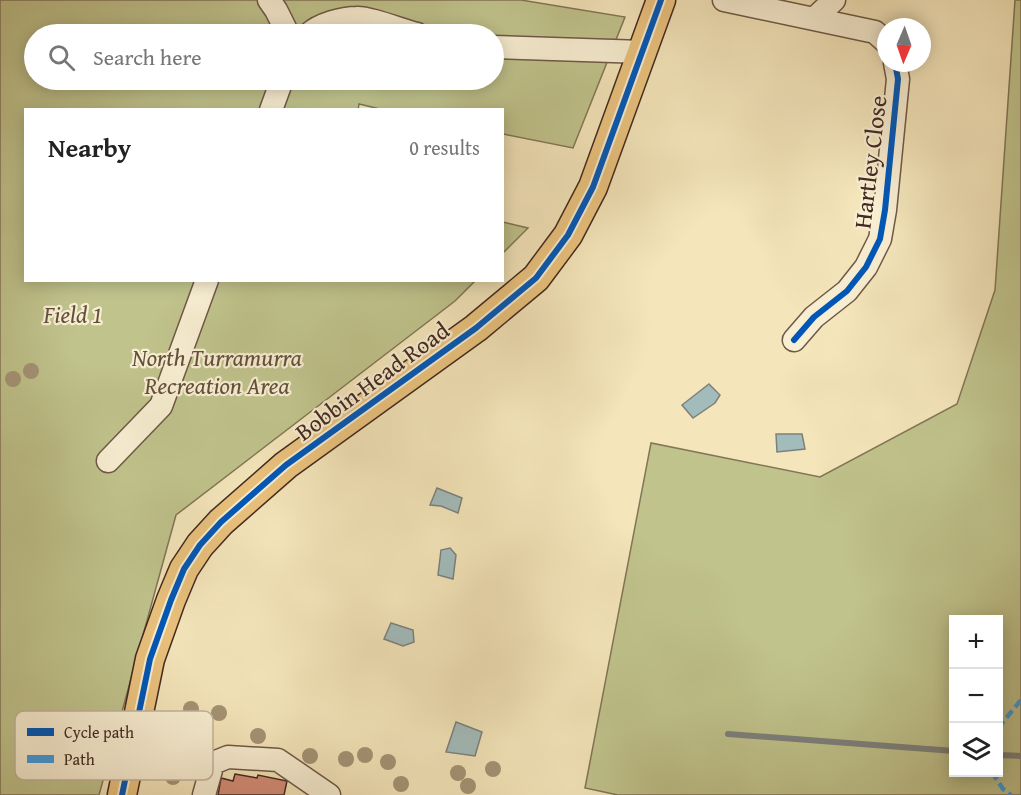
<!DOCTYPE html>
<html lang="en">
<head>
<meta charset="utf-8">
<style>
	:root { --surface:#fff; --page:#f2f2f2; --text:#222; --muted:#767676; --line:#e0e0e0 }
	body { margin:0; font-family:"Gentium Book Plus",serif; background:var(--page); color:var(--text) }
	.controls { position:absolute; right:18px; bottom:18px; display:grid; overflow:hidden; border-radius:0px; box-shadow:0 3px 15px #0003 }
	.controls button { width:54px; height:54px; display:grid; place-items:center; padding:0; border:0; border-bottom:2px solid var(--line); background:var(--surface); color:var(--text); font:30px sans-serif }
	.compass { position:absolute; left:877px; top:18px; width:54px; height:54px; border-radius:50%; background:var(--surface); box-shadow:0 3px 15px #0003; rotate:182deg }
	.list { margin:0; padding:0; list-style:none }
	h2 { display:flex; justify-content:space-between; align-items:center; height:78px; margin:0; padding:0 24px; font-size:26px }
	h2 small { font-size:20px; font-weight:400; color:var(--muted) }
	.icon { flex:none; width:33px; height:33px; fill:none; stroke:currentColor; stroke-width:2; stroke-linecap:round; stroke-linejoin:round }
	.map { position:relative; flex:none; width:1021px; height:795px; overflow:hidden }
	.search { position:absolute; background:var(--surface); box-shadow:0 3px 15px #0003; left:24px; top:24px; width:480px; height:66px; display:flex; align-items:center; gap:15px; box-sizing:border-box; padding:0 21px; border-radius:33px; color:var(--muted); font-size:22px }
	.panel { position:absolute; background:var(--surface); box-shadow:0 3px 15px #0003; left:24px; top:108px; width:480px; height:174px; border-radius:0px }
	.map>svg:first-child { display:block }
</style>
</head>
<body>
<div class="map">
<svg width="1021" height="795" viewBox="0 0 1021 795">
	<rect width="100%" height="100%" fill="#f4e5ba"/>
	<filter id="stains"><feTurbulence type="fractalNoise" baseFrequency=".00333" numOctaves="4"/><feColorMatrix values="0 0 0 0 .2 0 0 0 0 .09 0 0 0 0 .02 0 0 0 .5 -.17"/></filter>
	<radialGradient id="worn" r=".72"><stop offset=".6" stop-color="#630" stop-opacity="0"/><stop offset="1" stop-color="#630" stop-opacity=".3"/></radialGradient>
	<!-- green -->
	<path fill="#c0c38c" stroke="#817656" stroke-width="1.5" fill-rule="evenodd" d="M0,0H521L625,17L573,148L503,134L502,110H384L359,104L358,110H26V280L475,281L455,301L176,515L99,795H0ZM34,34H494V80H34Z
		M1015,0H1021V795H618L585,788L651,443L820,477L957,404L995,290ZM954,620H998V772H954Z
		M503,222L528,228L503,253L502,222Z"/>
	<!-- water -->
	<path fill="#a2bcbc" stroke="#7c817e" stroke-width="1.5" d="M709,384L720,395L715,403L693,418L682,405Z
		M776,434H802L805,449L777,452Z
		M437,488L462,498L458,513L441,506L430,505Z
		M450,548L456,555L453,579L438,575L441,550Z
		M391,623L413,630L414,642L403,646L384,639Z
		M456,722L482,732L475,756L446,752Z"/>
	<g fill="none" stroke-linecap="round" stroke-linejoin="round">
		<!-- stream -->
		<path stroke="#7c817e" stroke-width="6" d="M728,734L954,751
			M998,755L1021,756"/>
	</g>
	<!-- building -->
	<path fill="#d48c77" stroke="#422921" stroke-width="1.5" d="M235,774L257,778L258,775L287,781L284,795H218L221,778L233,781Z"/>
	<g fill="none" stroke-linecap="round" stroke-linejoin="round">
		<defs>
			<path id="minor" d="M269,0L276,10L288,34
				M724,0L875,32L886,42
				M814,19L834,0
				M309,34C320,24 342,18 357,18C368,17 404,31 417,34
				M494,47L643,52
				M271,110L282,80
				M794,340L814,317L847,291L866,267L880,239L885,210L898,79L895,63
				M108,461L161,406L207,280
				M204,795L213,763L228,757L278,760L329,795"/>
			<path id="major" d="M122,795L150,659L171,600L184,569L200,545L221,522L286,465L476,328L536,278L568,235L593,187L661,0"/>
		</defs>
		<!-- minor casing -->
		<use href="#minor" stroke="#6e5847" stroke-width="25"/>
		<!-- major casing -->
		<use href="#major" stroke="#422921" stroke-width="31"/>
		<!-- minor -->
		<use href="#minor" stroke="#f8eed2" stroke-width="22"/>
		<!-- major -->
		<use href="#major" stroke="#eac27d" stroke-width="28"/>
		<!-- quiet -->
		<path stroke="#3f9ce0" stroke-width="4.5" stroke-dasharray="9 4.5" stroke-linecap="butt" d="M998,728L1021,700
			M992,772L1003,789L1011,795"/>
		<defs>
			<path id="cycleway" d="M794,340L814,317L847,291L866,267L880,239L885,210L898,79L895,63
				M122,795L150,659L171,600L184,569L200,545L221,522L286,465L476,328L536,278L568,235L593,187L661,0"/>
		</defs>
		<!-- cycleway casing -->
		<use href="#cycleway" stroke="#f8eed2" stroke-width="10"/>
		<!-- cycleway -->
		<use href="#cycleway" stroke="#0057b8" stroke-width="6"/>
	</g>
	<!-- trees -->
	<g fill="#a49375">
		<circle cx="31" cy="371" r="8"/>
		<circle cx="13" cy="379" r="8"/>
		<circle cx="191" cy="709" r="8"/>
		<circle cx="219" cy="713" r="8"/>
		<circle cx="258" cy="736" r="8"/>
		<circle cx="365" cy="755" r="8"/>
		<circle cx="310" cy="756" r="8"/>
		<circle cx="346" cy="759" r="8"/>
		<circle cx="388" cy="762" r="8"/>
		<circle cx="493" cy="769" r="8"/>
		<circle cx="458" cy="773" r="8"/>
		<circle cx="173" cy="777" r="8"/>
		<circle cx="401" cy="784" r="8"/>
		<circle cx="468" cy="786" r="8"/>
	</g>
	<g text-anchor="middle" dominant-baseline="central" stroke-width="4.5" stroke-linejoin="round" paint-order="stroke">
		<!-- street labels -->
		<g font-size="24" fill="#422921" stroke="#f8eed2">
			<text transform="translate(870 162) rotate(-83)">Hartley Close</text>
			<text transform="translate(372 381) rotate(-36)">Bobbin Head Road</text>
		</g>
		<!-- park labels -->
		<g font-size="24" font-style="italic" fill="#62503c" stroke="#f8eed2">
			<text x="73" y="314">Field 1</text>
			<text x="217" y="357">North Turramurra<tspan x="217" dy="28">Recreation Area</tspan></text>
		</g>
	</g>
	<!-- legend -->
	<rect x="15" y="711" width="198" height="69" rx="9" fill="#f8eed2" stroke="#c1b39d" stroke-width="1.5"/>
	<rect x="27" y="728" width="27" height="8" fill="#0057b8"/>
	<rect x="27" y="755" width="27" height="8" fill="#3f9ce0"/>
	<g font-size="16" fill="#422921">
		<text x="64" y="738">Cycle path</text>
		<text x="64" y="765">Path</text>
	</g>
	<rect width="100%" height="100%" filter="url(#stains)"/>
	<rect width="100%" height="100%" fill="url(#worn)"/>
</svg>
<div class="controls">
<button>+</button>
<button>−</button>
<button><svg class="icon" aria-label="layers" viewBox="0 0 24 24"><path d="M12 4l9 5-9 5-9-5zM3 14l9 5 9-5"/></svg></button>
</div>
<svg class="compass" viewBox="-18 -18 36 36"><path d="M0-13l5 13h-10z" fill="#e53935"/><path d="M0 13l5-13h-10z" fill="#767676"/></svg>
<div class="search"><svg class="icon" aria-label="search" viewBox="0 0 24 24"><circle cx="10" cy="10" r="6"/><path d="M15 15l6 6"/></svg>Search here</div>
<section class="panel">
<h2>Nearby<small>0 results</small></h2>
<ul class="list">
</ul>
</section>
</div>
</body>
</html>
